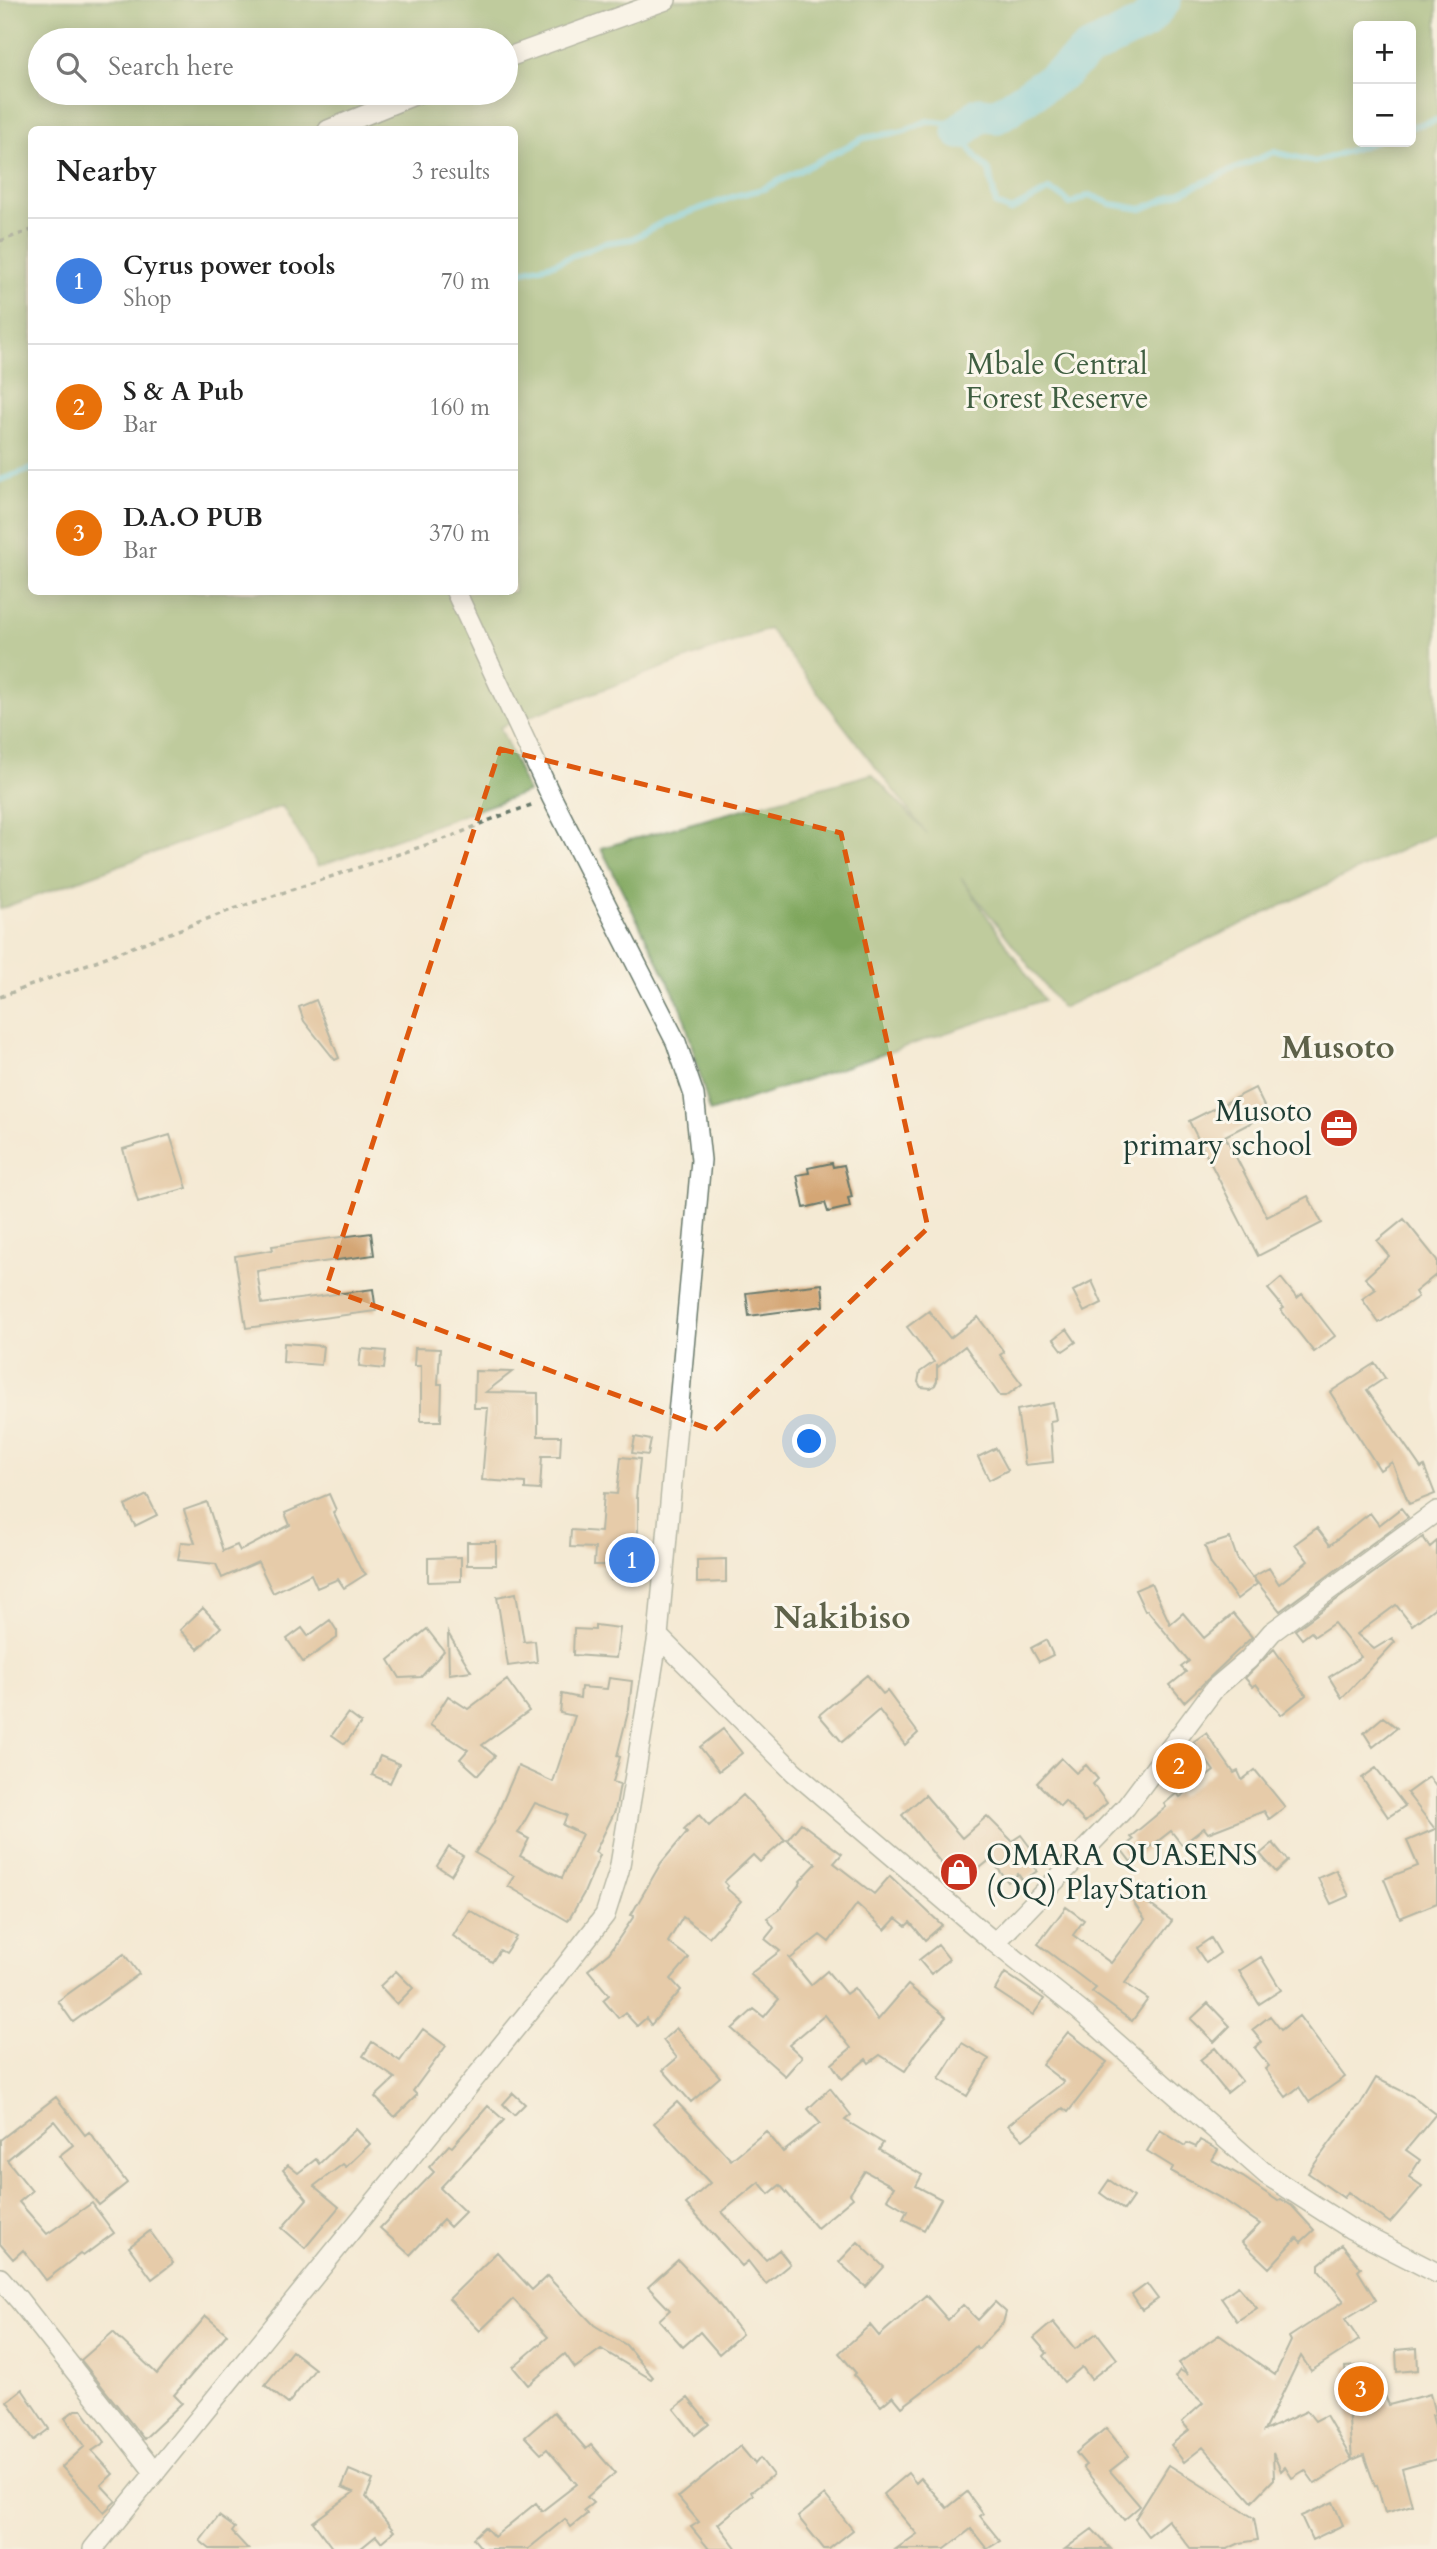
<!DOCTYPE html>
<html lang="en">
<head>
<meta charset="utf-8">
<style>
	:root { --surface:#fff; --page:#f2f2f2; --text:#222; --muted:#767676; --line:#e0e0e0; --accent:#c8321e }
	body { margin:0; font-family:Cardo,serif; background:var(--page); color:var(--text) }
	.controls { position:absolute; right:21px; top:21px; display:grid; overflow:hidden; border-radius:10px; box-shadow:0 4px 18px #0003 }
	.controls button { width:63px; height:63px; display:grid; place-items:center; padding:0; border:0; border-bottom:2px solid var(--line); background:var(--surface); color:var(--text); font:35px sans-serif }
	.you { position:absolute; left:810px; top:1442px; width:24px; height:24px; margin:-18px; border:5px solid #fff; border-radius:50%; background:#1a73e8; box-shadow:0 0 0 10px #1a73e833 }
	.badge { display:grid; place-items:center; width:46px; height:46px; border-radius:50%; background:var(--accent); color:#fff; font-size:23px; font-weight:700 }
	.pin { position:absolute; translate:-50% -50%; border:4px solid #fff; box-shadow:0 2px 7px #0006 }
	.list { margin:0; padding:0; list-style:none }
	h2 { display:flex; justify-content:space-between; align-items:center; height:91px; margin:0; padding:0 28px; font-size:30px }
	h2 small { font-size:23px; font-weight:400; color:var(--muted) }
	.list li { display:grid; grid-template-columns:46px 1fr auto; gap:21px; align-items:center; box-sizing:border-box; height:126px; padding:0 28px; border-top:2px solid var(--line) }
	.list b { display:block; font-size:26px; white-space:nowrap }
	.list p { margin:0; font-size:23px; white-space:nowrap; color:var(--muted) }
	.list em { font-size:23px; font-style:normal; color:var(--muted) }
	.icon { flex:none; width:38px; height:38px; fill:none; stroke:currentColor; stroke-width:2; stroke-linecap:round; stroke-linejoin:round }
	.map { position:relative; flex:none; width:1437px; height:2549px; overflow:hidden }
	.search { position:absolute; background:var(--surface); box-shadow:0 4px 18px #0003; left:28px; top:28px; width:490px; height:77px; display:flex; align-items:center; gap:18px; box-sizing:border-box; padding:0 24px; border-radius:38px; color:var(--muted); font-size:26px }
	.panel { position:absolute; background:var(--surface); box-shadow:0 4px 18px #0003; left:28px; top:126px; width:490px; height:469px; border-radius:10px }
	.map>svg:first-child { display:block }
</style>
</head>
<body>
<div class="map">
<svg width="1437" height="2549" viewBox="0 0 1437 2549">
	<rect width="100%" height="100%" fill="#fbf7ec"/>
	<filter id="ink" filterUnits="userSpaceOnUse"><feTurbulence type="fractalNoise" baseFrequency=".0143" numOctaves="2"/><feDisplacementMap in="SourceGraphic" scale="14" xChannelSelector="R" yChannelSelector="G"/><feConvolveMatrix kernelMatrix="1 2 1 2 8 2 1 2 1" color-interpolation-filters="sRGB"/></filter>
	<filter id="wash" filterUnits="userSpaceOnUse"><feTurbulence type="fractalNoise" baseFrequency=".00686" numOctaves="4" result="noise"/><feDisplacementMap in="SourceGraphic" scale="28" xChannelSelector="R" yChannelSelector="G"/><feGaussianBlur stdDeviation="1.57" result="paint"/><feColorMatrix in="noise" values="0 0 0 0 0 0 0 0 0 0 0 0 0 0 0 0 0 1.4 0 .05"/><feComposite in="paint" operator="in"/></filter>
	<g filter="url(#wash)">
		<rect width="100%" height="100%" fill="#f4ead4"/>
		<!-- forest -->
		<path fill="#7ea65c" stroke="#4e7248" stroke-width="2" fill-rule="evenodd" d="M0,0H1437V833L1062,1008L961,878L1044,1000L710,1112L682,1009L601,848L872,774L927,834L769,629L500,727L528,792L318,866L282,806L0,909ZM1358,26H1411V142H1358ZM40,40H506V93H40ZM32,130H514V592H32Z"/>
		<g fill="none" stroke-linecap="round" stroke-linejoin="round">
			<!-- stream -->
			<path stroke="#60c8dd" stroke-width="6" d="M1411,127L1437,120
				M514,273L553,264L604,243L632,239L665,221L735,196L763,189L864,138L905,131L927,121L954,124L976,157L989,171L996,204L1010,211L1049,190L1062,196L1070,204L1090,195L1111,204L1142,209L1274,152L1315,162L1375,142
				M0,480L32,469"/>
			<!-- river -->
			<path stroke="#60c8dd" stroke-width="35" d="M960,132L980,114L997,116L1065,71L1087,51L1144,23L1164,0"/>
		</g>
		<g id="blocks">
			<!-- building -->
			<path fill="#d4a674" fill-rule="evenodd" d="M316,1000L339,1058L335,1060L304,1021L299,1007Z
				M1255,1088L1268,1114L1225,1136L1267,1217L1308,1196L1322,1223L1258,1256L1189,1121Z
				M170,1135L187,1188L138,1202L123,1149Z
				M832,1163L833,1167L844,1165L852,1197L848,1198L850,1207L828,1212L825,1203L804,1208L797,1175L809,1173L808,1168Z
				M1404,1219L1437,1260V1274L1415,1292L1418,1297L1379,1323L1362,1299L1376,1289L1365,1278L1389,1256L1377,1241Z
				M371,1233L374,1255L257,1271L262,1304L373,1289L376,1311L246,1328L235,1256L273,1250L272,1246Z
				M1281,1278L1297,1298L1302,1294L1335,1336L1314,1352L1281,1310L1284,1308L1268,1289Z
				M1092,1281L1102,1303L1084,1312L1073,1291Z
				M822,1284L824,1306L749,1316L746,1293Z
				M929,1311L950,1338L978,1317L1004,1352L1000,1355L1022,1384L1006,1396H1000L965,1346L938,1367L937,1365V1381L935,1385L931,1388L921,1387L918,1382L920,1372L934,1362L907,1327Z
				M1067,1329L1076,1342L1063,1351L1054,1339Z
				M284,1343L323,1346L321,1365L283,1362Z
				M415,1348L440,1349L438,1384H442L441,1421H421V1366H414Z
				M361,1349L386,1351L384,1369L359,1366Z
				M1375,1363L1385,1378L1367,1390L1421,1468L1424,1466L1435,1494L1409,1504L1392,1462L1380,1470L1330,1392Z
				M475,1371L512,1372L486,1392L538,1393V1436H561L560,1456H542L540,1490L525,1489V1483L482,1480L488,1408H474Z
				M1053,1403L1056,1420L1050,1421L1053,1462L1025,1465L1017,1410Z
				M635,1437L651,1440L648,1455L632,1453Z
				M996,1448L1008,1470L989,1480L978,1457Z
				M621,1457L640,1459L636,1498H638V1539L647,1540L643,1582L611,1580L610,1565H594L595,1548L570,1547L571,1530L601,1532L604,1493L617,1494Z
				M329,1494L336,1510L333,1512L360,1568L366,1574L344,1588L338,1579L317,1588L311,1574L273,1593L258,1562L222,1578L216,1564L178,1560L181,1542L195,1543L184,1510L207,1502L223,1551L237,1545L240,1551L290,1525L285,1513Z
				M147,1495L157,1515L135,1526L125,1506Z
				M1401,1508L1408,1517L1280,1611L1253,1577L1269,1568L1279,1584L1308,1561L1295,1544L1317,1528L1330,1545L1370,1513L1379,1525Z
				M1423,1537L1430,1547L1437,1541V1606L1412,1625L1396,1605L1357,1634L1374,1649L1392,1638L1395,1642L1342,1698L1329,1677L1361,1657L1334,1623L1315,1636L1311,1632L1302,1639L1295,1630Z
				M1230,1538L1237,1558L1257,1584L1237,1599L1211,1564L1205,1546Z
				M467,1542H496V1565H467Z
				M461,1557V1581L428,1582V1558Z
				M726,1559V1582L697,1583V1560Z
				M1151,1583L1170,1624L1183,1613L1204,1638L1233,1614L1252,1637L1184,1702L1170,1685L1186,1672L1181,1667L1189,1661L1147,1610L1145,1611L1135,1590Z
				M516,1593L524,1642L535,1641L537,1662L508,1666L497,1597Z
				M203,1608L221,1627L198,1649L180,1630Z
				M330,1620L337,1631V1638L303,1662L287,1639L302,1628L308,1636Z
				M595,1625L620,1628L616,1658L573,1655L574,1629L595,1630Z
				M427,1629L444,1651L421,1677L400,1678L389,1660Z
				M448,1633L471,1671L449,1674Z
				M1046,1640L1053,1655L1039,1662L1031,1648Z
				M1274,1649L1306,1695L1281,1715L1256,1684L1253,1687L1245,1678Z
				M867,1675L883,1694L887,1691L918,1733L905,1745L879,1710L842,1742L819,1715Z
				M609,1678L632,1681L629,1708L617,1756L620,1757L613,1782L620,1784L615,1811L595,1852L600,1855L584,1893L568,1921L508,1886L514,1876L475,1853L493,1824L518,1766L553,1782L575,1716L560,1713L562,1694L580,1698L581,1687L607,1689ZM535,1803L567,1815L563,1825L582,1834L562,1878L520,1856L529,1839L518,1833Z
				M507,1680L529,1711L482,1745L495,1756L478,1775L460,1759L468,1750L430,1725L448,1696L468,1709Z
				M348,1713L361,1723L345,1744L332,1735Z
				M1383,1717L1397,1728L1373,1747L1364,1733Z
				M723,1729L742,1753L719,1771L700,1747Z
				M1206,1733L1234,1773L1238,1771L1242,1780L1255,1770L1285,1807L1269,1819L1264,1811L1208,1833L1204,1828L1182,1845L1171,1831L1131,1862L1121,1849L1133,1840L1130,1837L1166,1807L1164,1804L1177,1793L1180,1797L1214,1771L1193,1742Z
				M380,1756L399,1764L390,1783L372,1775Z
				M1061,1758L1076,1773L1086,1765L1098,1779L1093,1784L1107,1803L1085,1822L1065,1801L1060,1806L1037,1783Z
				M1376,1768L1405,1806L1388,1817L1362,1778Z
				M1429,1777L1437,1788V1903L1400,1918L1384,1879L1418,1866L1407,1841L1435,1829L1407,1793Z
				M743,1795L785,1840L760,1862L753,1855L724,1882L728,1886L726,1888L741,1901L709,1937L683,1917L668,1942L689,1958L671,1979L681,1990L651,2025L646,2018L637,2026L625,2013L618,2018L603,2000L609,1995L588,1970L609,1953L634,1916L631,1915L661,1863L687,1832L684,1829L699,1815L709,1826Z
				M925,1795L962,1838L987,1816L1012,1841L1021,1835L1039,1859L1032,1865L1037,1871L1023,1881L1018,1874L1008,1882L991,1859L959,1885L902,1815Z
				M801,1823L842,1854L834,1863L874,1894L890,1876L942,1925L925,1940L910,1922L906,1926L896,1918L885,1930L857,1904L829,1942L820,1935L790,1959L788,1957L811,1985L827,1971L846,1994L854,1988L878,2020L908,1985L946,2017L922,2045L905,2071L880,2055L869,2063L866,2059L842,2079L832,2064L851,2048L825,2015L789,2045L802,2057L785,2076L732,2029L754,2009L764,2017L779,1999L750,1974L780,1951L765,1939L774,1928L767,1918L781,1908L801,1882L800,1881L816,1864L787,1840Z
				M1273,1843L1288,1861L1276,1872L1260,1854Z
				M449,1847L463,1856L451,1875L437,1866Z
				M1336,1870L1349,1896L1331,1904L1318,1878Z
				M1146,1885L1155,1898L1148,1903L1172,1921L1125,1983L1148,1999L1132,2021L1092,1992L1096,1988L1038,1944L1066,1907L1084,1920L1073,1935L1111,1963L1145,1919L1124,1889L1126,1886L1135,1893Z
				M469,1910L516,1937L505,1953L500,1950L492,1962L453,1936Z
				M1211,1938L1220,1953L1206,1963L1196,1948Z
				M938,1945L949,1959L931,1974L919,1960Z
				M124,1954L139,1974L73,2022L58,2001Z
				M1261,1957L1281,1990L1259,2004L1239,1971Z
				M396,1971L413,1988L397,2004L380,1986Z
				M1005,1973L1044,1999L1033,2015L995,1990Z
				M1208,2003L1230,2026L1214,2042L1191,2019Z
				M1270,2016L1281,2030L1299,2016L1345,2077L1309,2102L1299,2087L1286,2097L1265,2069L1269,2066L1255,2048L1262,2042L1252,2030Z
				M676,2028L720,2077L691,2102L663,2070L677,2058L663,2040Z
				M423,2029L446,2046L413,2091L417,2095L395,2117L375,2097L395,2078L363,2056L372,2042L400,2061Z
				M1068,2032L1107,2062L1068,2112L1063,2108L1023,2140L1008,2125L1064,2082L1042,2065Z
				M962,2043L989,2059L967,2096L939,2079Z
				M1215,2048L1242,2081L1227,2093L1200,2060Z
				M1376,2078L1414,2097L1436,2114L1406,2150L1420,2160L1409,2177L1422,2186L1390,2223L1348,2192L1344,2198L1308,2173L1354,2110L1360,2105Z
				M830,2088L851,2115L845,2120L883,2143L879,2150L922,2175L916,2186L941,2199L924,2230L903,2219L907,2211L887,2199L894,2187L865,2171L850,2194L853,2198L817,2228L780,2185L769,2194L759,2182L722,2212L766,2260L779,2250L790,2264L766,2284L748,2261L742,2266L686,2204L710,2183L654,2123L677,2102L731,2160L766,2131L783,2152L820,2123L808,2109Z
				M513,2093L525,2104L514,2115L503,2104Z
				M56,2097L85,2135L89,2132L127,2183L99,2205L59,2156L73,2145L54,2121L7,2160L32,2191L19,2202L47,2234L92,2203L114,2233L83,2256L80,2254L46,2280L23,2250L13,2259L0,2244V2140Z
				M488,2106L504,2120L440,2188L465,2212L450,2227L443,2220L410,2255L380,2228L434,2172L429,2167L449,2145L452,2147Z
				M356,2129L370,2144L346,2167L343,2164L314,2186L339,2207L305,2248L282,2228L307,2199L283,2170L288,2165L298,2173L316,2159L319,2164Z
				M1160,2130L1185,2146L1187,2143L1196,2147L1200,2140L1218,2150L1212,2160L1243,2177L1278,2201L1281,2199L1292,2206L1314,2230L1301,2242L1297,2238L1269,2268L1242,2242L1260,2224L1224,2200L1171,2171L1173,2167L1147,2151Z
				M1109,2180L1133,2197L1124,2210L1100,2193Z
				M150,2231L173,2263L152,2279L129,2247Z
				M858,2242L884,2267L866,2287L839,2262Z
				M1342,2245L1361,2268L1358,2271L1376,2300L1345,2319L1359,2340L1311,2371L1301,2356L1264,2431L1307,2411L1315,2421L1326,2415L1352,2460L1315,2484L1305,2470L1292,2478L1285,2467L1281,2471L1273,2453L1274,2479L1252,2502L1203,2447L1184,2462L1171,2445L1189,2430L1182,2422L1203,2403L1175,2377L1180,2370L1188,2375L1179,2363L1219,2335L1275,2375L1291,2341L1289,2337L1344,2301L1319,2270V2264Z
				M497,2252L532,2290L547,2276L594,2325L626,2345L653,2377L651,2379L601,2349L575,2368L565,2354L528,2385L513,2367L548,2337L513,2299L480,2331L449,2299Z
				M678,2260L714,2298L742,2334L719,2354L700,2332L683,2347L659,2320L670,2310L648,2287Z
				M1147,2284L1158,2299L1142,2310L1132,2295Z
				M1238,2286L1257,2308L1237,2321L1221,2298Z
				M926,2295L948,2320L963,2305L978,2320L995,2302L1006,2312L1003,2323L978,2349L976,2346L951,2370L902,2407L893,2396L881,2406L854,2375L856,2373L839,2353L870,2325L879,2336Z
				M206,2316L227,2334L174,2395L182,2403L144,2439L81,2360L113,2332L157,2374Z
				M1053,2322L1075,2349L1097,2333L1117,2359L1091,2379L1082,2367L1064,2382L1044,2356L1047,2353L1034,2338Z
				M1417,2348L1418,2370L1397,2372L1396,2350Z
				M292,2351L315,2369L288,2404L265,2385Z
				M1371,2365L1389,2405L1430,2394L1435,2414L1432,2415L1437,2434V2459L1402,2469L1412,2505L1385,2513L1377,2485L1375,2486L1364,2455L1352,2460L1345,2367Z
				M22,2389L49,2429L34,2440L7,2401Z
				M688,2398L709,2424L695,2435L674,2409Z
				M75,2410H82L105,2442L92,2451L113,2474L101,2485L116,2501L104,2512L62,2467L85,2446L65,2418Z
				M554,2412L586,2449L591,2445L615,2473L587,2497L593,2503L584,2510L587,2514L571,2527L565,2519L528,2549H479L481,2548L473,2538L485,2527L494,2537L536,2503L542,2511L577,2484L547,2449L541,2454L525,2437Z
				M1106,2428L1129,2456L1110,2471L1140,2506L1124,2520L1083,2467L1086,2465L1076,2453Z
				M740,2446L755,2464L760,2458L773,2475L751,2492L753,2495L718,2524L737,2549H709L691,2527L699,2522L678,2497Z
				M1169,2465L1254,2518L1258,2540L1240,2543L1227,2549H1191L1168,2520L1148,2536L1135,2519Z
				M349,2470L373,2480L366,2497L394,2531L381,2542L376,2536L360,2549H333L313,2522L354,2492L342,2487Z
				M908,2473L916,2483L921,2478L947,2508L967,2492L983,2514L980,2516L1000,2541L987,2549L971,2529L945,2549H896L917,2534L883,2494Z
				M825,2495L853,2530L829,2549H824L798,2517Z
				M1333,2502L1343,2525L1312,2540L1301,2516Z
				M219,2516L235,2528L232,2532L248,2549H210L200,2541Z
				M1092,2529L1111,2549H1065Z"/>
		</g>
	</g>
	<g filter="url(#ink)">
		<use href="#blocks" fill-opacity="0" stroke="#6a7a6c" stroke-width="2"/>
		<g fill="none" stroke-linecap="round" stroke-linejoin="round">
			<defs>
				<path id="minor" d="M506,58L666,0
					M328,130L419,93
					M658,1636L794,1772L995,1943L1079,2010L1267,2175L1351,2229L1437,2273
					M995,1943L1126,1807L1215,1688L1248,1660L1272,1632L1437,1511
					M0,2278L19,2300L155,2473
					M93,2549L557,1977L605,1915L619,1871L658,1636L701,1160L694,1095L676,1042L552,798L456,592"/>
			</defs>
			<!-- minor casing -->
			<use href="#minor" stroke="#6a7a6c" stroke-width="22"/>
			<!-- path -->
			<path stroke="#6a7a6c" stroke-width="3.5" stroke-dasharray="5 5" stroke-linecap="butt" d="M0,241L32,230
				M0,997L231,910L453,836L487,821L534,804"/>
			<!-- minor -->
			<use href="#minor" stroke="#fff" stroke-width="19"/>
		</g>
	</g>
	<!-- marked area -->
	<path d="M0 0H1437V2549H0ZM500,749L841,833L928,1228L714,1431L326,1288Z" fill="#f4ead4" fill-opacity=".55" fill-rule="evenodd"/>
	<path fill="none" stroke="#de580e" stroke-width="5" stroke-dasharray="14 9" stroke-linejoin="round" d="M500,749L841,833L928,1228L714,1431L326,1288Z"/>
	<!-- icons -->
	<defs>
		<symbol id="office-disc" viewBox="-11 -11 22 22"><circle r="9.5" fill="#c8321e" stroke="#fbf7ec"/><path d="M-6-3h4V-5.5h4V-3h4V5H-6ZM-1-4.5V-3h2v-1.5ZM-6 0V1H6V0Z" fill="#fff"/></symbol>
		<symbol id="shop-disc" viewBox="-11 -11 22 22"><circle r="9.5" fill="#c8321e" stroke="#fbf7ec"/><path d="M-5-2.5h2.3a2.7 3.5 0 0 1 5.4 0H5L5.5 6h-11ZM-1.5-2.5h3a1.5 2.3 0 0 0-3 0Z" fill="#fff"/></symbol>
	</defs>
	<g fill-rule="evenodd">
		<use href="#office-disc" x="1317" y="1106" width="44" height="44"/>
		<use href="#shop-disc" x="937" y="1850" width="44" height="44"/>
	</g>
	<g text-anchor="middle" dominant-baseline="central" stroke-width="6" stroke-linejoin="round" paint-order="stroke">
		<!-- park labels -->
		<g font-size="30" fill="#3f5e41" stroke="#fbf7ec">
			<text x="1057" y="364">Mbale Central<tspan x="1057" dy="34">Forest Reserve</tspan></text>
		</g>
		<!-- poi labels -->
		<g font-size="30" fill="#1f3d34" stroke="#fbf7ec" text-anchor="end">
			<text x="1312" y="1111">Musoto<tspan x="1312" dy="34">primary school</tspan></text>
			<text x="986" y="1855" text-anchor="start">OMARA QUASENS<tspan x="986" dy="34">(OQ) PlayStation</tspan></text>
		</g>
		<!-- quarter labels -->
		<g font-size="33" font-weight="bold" fill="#5e624a" stroke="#fbf7ec">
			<text x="1338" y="1047">Musoto</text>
			<text x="842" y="1617">Nakibiso</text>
		</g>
	</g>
</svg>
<div class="controls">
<button>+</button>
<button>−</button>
</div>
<div class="you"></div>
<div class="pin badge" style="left:632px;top:1560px;background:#3f7fe0">1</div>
<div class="pin badge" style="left:1179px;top:1766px;background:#e8710a">2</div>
<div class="pin badge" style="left:1361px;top:2389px;background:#e8710a">3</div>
<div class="search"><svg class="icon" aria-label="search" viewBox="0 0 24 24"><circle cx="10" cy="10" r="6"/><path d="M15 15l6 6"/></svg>Search here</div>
<section class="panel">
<h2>Nearby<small>3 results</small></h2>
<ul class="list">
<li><span class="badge" style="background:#3f7fe0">1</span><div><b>Cyrus power tools</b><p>Shop</p></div><em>70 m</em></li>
<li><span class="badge" style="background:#e8710a">2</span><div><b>S &amp; A Pub</b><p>Bar</p></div><em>160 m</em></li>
<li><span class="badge" style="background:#e8710a">3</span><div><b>D.A.O PUB</b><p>Bar</p></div><em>370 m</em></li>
</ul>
</section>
</div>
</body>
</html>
